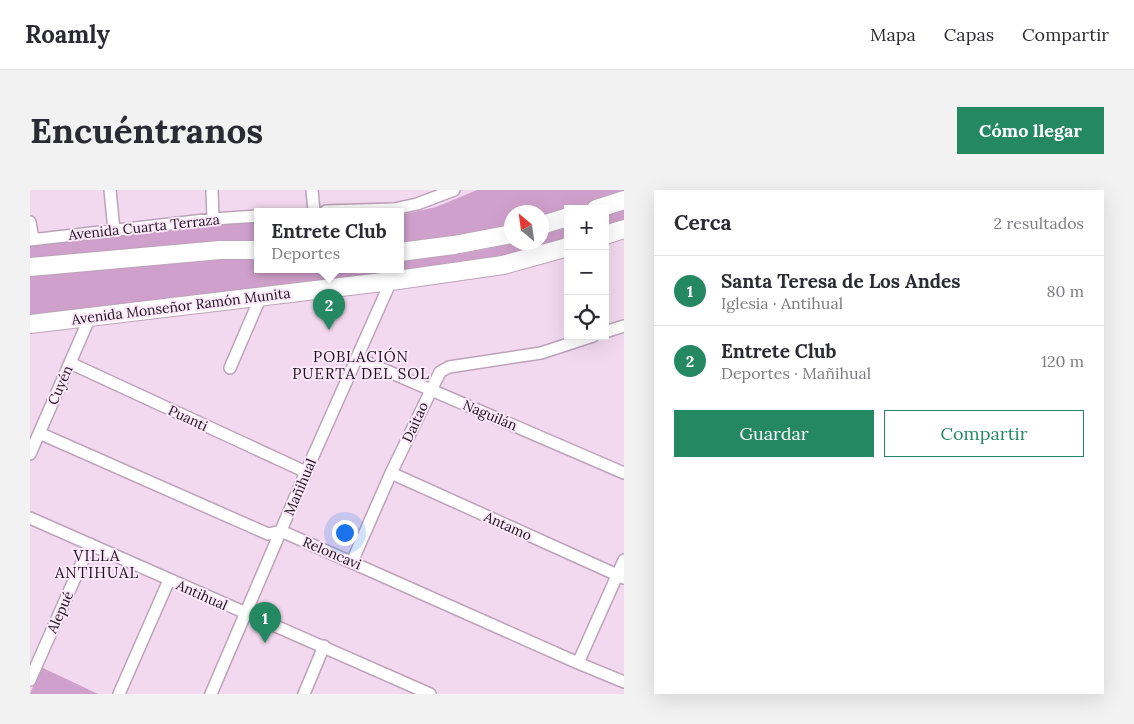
<!DOCTYPE html>
<html lang="es">
<head>
<meta charset="utf-8">
<style>
	:root { --surface:#fff; --page:#f2f2f3; --text:#2b2b33; --muted:#7c7c81; --line:#e1e1e2; --accent:#248862 }
	body { margin:0; font-family:Lora,serif; background:var(--page); color:var(--text) }
	.controls { position:absolute; right:15px; top:15px; display:grid; overflow:hidden; border-radius:0px; box-shadow:0 5px 20px #0002 }
	.controls button { width:45px; height:45px; display:grid; place-items:center; padding:0; border:0; border-bottom:1px solid var(--line); background:var(--surface); color:var(--text); font:25px sans-serif }
	.compass { position:absolute; left:474px; top:15px; width:45px; height:45px; border-radius:50%; background:var(--surface); box-shadow:0 5px 20px #0002; rotate:331deg }
	.you { position:absolute; left:314px; top:342px; width:18px; height:18px; margin:-12px; border:4px solid #fff; border-radius:50%; background:#1a73e8; box-shadow:0 0 0 8px #1a73e833 }
	.badge { display:grid; place-items:center; width:32px; height:32px; border-radius:50%; background:var(--accent); color:#fff; font-size:16px; font-weight:700 }
	.pin { position:absolute; translate:-50% -41px; filter:drop-shadow(0 1px 2px #0008) }
	.pin::after { content:''; position:absolute; top:26px; width:18px; height:15px; background:inherit; clip-path:polygon(0 0,100% 0,50% 100%) }
	.popup { position:absolute; left:224px; top:18px; width:150px; height:65px; box-sizing:border-box; display:grid; place-content:center; border-radius:0px; background:var(--surface); filter:drop-shadow(0 1px 4px #0005); font-size:16px; white-space:nowrap; color:var(--muted) }
	.popup b { font-size:19px; color:var(--text) }
	.popup::after { content:''; position:absolute; left:50%; top:100%; margin-left:-10px; border:10px solid transparent; border-top-color:var(--surface) }
	.list { margin:0; padding:0; list-style:none }
	h2 { display:flex; justify-content:space-between; align-items:center; height:65px; margin:0; padding:0 20px; font-size:21px }
	h2 small { font-size:16px; font-weight:400; color:var(--muted) }
	.list li { display:grid; grid-template-columns:32px 1fr auto; gap:15px; align-items:center; box-sizing:border-box; height:70px; padding:0 20px; border-top:1px solid var(--line) }
	.list b { display:block; font-size:19px; white-space:nowrap }
	.list p { margin:0; font-size:16px; white-space:nowrap; color:var(--muted) }
	.list em { font-size:16px; font-style:normal; color:var(--muted) }
	.actions { display:flex; gap:10px; padding:15px 20px }
	.actions a { flex:1; padding:11px 0; border:1px solid var(--accent); border-radius:0px; text-align:center; font-size:18px; color:var(--accent) }
	.actions .main { background:var(--accent); color:#fff }
	.icon { flex:none; width:28px; height:28px; fill:none; stroke:currentColor; stroke-width:2; stroke-linecap:round; stroke-linejoin:round }
	.map { position:relative; flex:none; width:594px; height:504px; overflow:hidden; border-radius:0px }
	header { display:flex; align-items:center; gap:30px; box-sizing:border-box; height:70px; padding:0 25px; background:var(--surface); border-bottom:1px solid var(--line) }
	header strong { font-size:24px }
	nav { display:flex; gap:28px; margin-inline-start:auto; font-size:18px }
	.intro { display:flex; align-items:center; justify-content:space-between; box-sizing:border-box; height:120px; padding:0 30px }
	h1 { margin:0; font-size:35px }
	.button { padding:12px 22px; border-radius:0px; background:var(--accent); color:#fff; font-size:18px; font-weight:700 }
	main { display:flex; gap:30px; padding:0 30px }
	aside { flex:1; background:var(--surface); border-radius:0px; box-shadow:0 5px 20px #0002 }
	.map>svg:first-child { display:block }
</style>
</head>
<body>
<header>
<strong>Roamly</strong>
<nav><a>Mapa</a><a>Capas</a><a>Compartir</a></nav>
</header>
<div class="intro"><h1>Encuéntranos</h1><a class="button">Cómo llegar</a></div>
<main>
<div class="map">
<svg width="594" height="504" viewBox="0 0 594 504">
	<rect width="100%" height="100%" fill="#f3d9f0"/>
	<!-- green -->
	<path fill="#cfa0cb" d="M447,0H594V3L512,28V22H482L481,37L370,55V25L406,17Z
		M594,17V33L575,39V23Z
		M228,31V53L0,71V56L105,43Z
		M538,37V51L470,69L0,127V84L186,68H228V79H370V71L435,63L485,53L512,52V45Z
		M11,477L68,504H0Z"/>
	<g fill="none" stroke-linecap="round" stroke-linejoin="round">
		<defs>
			<path id="street" d="M80,0L84,40
				M182,0L183,29
				M282,0L284,21
				M296,21L364,19L387,14L424,0
				M0,32L3,49
				M0,50L183,29L228,26
				M575,142L594,136
				M327,168L594,283
				M40,173L276,282
				M200,178L231,106
				M9,243L238,344L251,341L548,473L594,492
				M0,264L60,127
				M361,283L594,388
				M0,328L400,504
				M322,372L361,283L410,182L419,177L511,163L563,146
				M548,473L594,370
				M0,490L60,354
				M89,504L139,390
				M181,504L276,282L361,91
				M274,504L294,456"/>
			<path id="primary" d="M566,19L594,10
				M512,35L538,27
				M575,45L594,39
				M370,62L424,55L482,44
				M0,77L190,60H228
				M0,134L361,91L473,75L538,57"/>
		</defs>
		<!-- street casing -->
		<use href="#street" stroke="#bca3ba" stroke-width="14"/>
		<!-- primary casing -->
		<use href="#primary" stroke="#bca3ba" stroke-width="20"/>
		<!-- street -->
		<use href="#street" stroke="#fff" stroke-width="11"/>
		<!-- primary -->
		<use href="#primary" stroke="#fff" stroke-width="18"/>
	</g>
	<g text-anchor="middle" dominant-baseline="central" stroke-width="4" stroke-linejoin="round" paint-order="stroke">
		<!-- street labels -->
		<g font-size="14" fill="#1c131b" stroke="#fde8fb">
			<text transform="translate(114 37) rotate(-6)">Avenida Cuarta Terraza</text>
			<text transform="translate(151 116) rotate(-7)">Avenida Monseñor Ramón Munita</text>
			<text transform="translate(30 195) rotate(-66)">Cuyén</text>
			<text transform="translate(460 225) rotate(23)">Naguilán</text>
			<text transform="translate(158 228) rotate(25)">Puanti</text>
			<text transform="translate(385 232) rotate(-65)">Daitao</text>
			<text transform="translate(270 297) rotate(-67)">Mañihual</text>
			<text transform="translate(478 336) rotate(24)">Antamo</text>
			<text transform="translate(302 363) rotate(23)">Reloncavi</text>
			<text transform="translate(172 405) rotate(24)">Antihual</text>
			<text transform="translate(30 422) rotate(-66)">Alepué</text>
		</g>
		<!-- neighbourhood labels -->
		<g font-size="15" letter-spacing="1" fill="#1c131b" stroke="#fde8fb">
			<text x="331" y="166">POBLACIÓN<tspan x="331" dy="17">PUERTA DEL SOL</tspan></text>
			<text x="67" y="365">VILLA<tspan x="67" dy="17">ANTIHUAL</tspan></text>
		</g>
	</g>
</svg>
<div class="controls">
<button>+</button>
<button>−</button>
<button><svg class="icon" aria-label="locate" viewBox="0 0 24 24"><circle cx="12" cy="12" r="6"/><path d="M12 2v4M12 18v4M2 12h4M18 12h4"/></svg></button>
</div>
<svg class="compass" viewBox="-18 -18 36 36"><path d="M0-13l5 13h-10z" fill="#e53935"/><path d="M0 13l5-13h-10z" fill="#7c7c81"/></svg>
<div class="you"></div>
<div class="pin badge" style="left:235px;top:453px">1</div>
<div class="pin badge" style="left:299px;top:140px">2</div>
<div class="popup"><b>Entrete Club</b>Deportes</div>
</div>
<aside>
<h2>Cerca<small>2 resultados</small></h2>
<ul class="list">
<li><span class="badge">1</span><div><b>Santa Teresa de Los Andes</b><p>Iglesia · Antihual</p></div><em>80 m</em></li>
<li><span class="badge">2</span><div><b>Entrete Club</b><p>Deportes · Mañihual</p></div><em>120 m</em></li>
</ul>
<div class="actions"><a class="main">Guardar</a><a>Compartir</a></div>
</aside>
</main>
</body>
</html>
